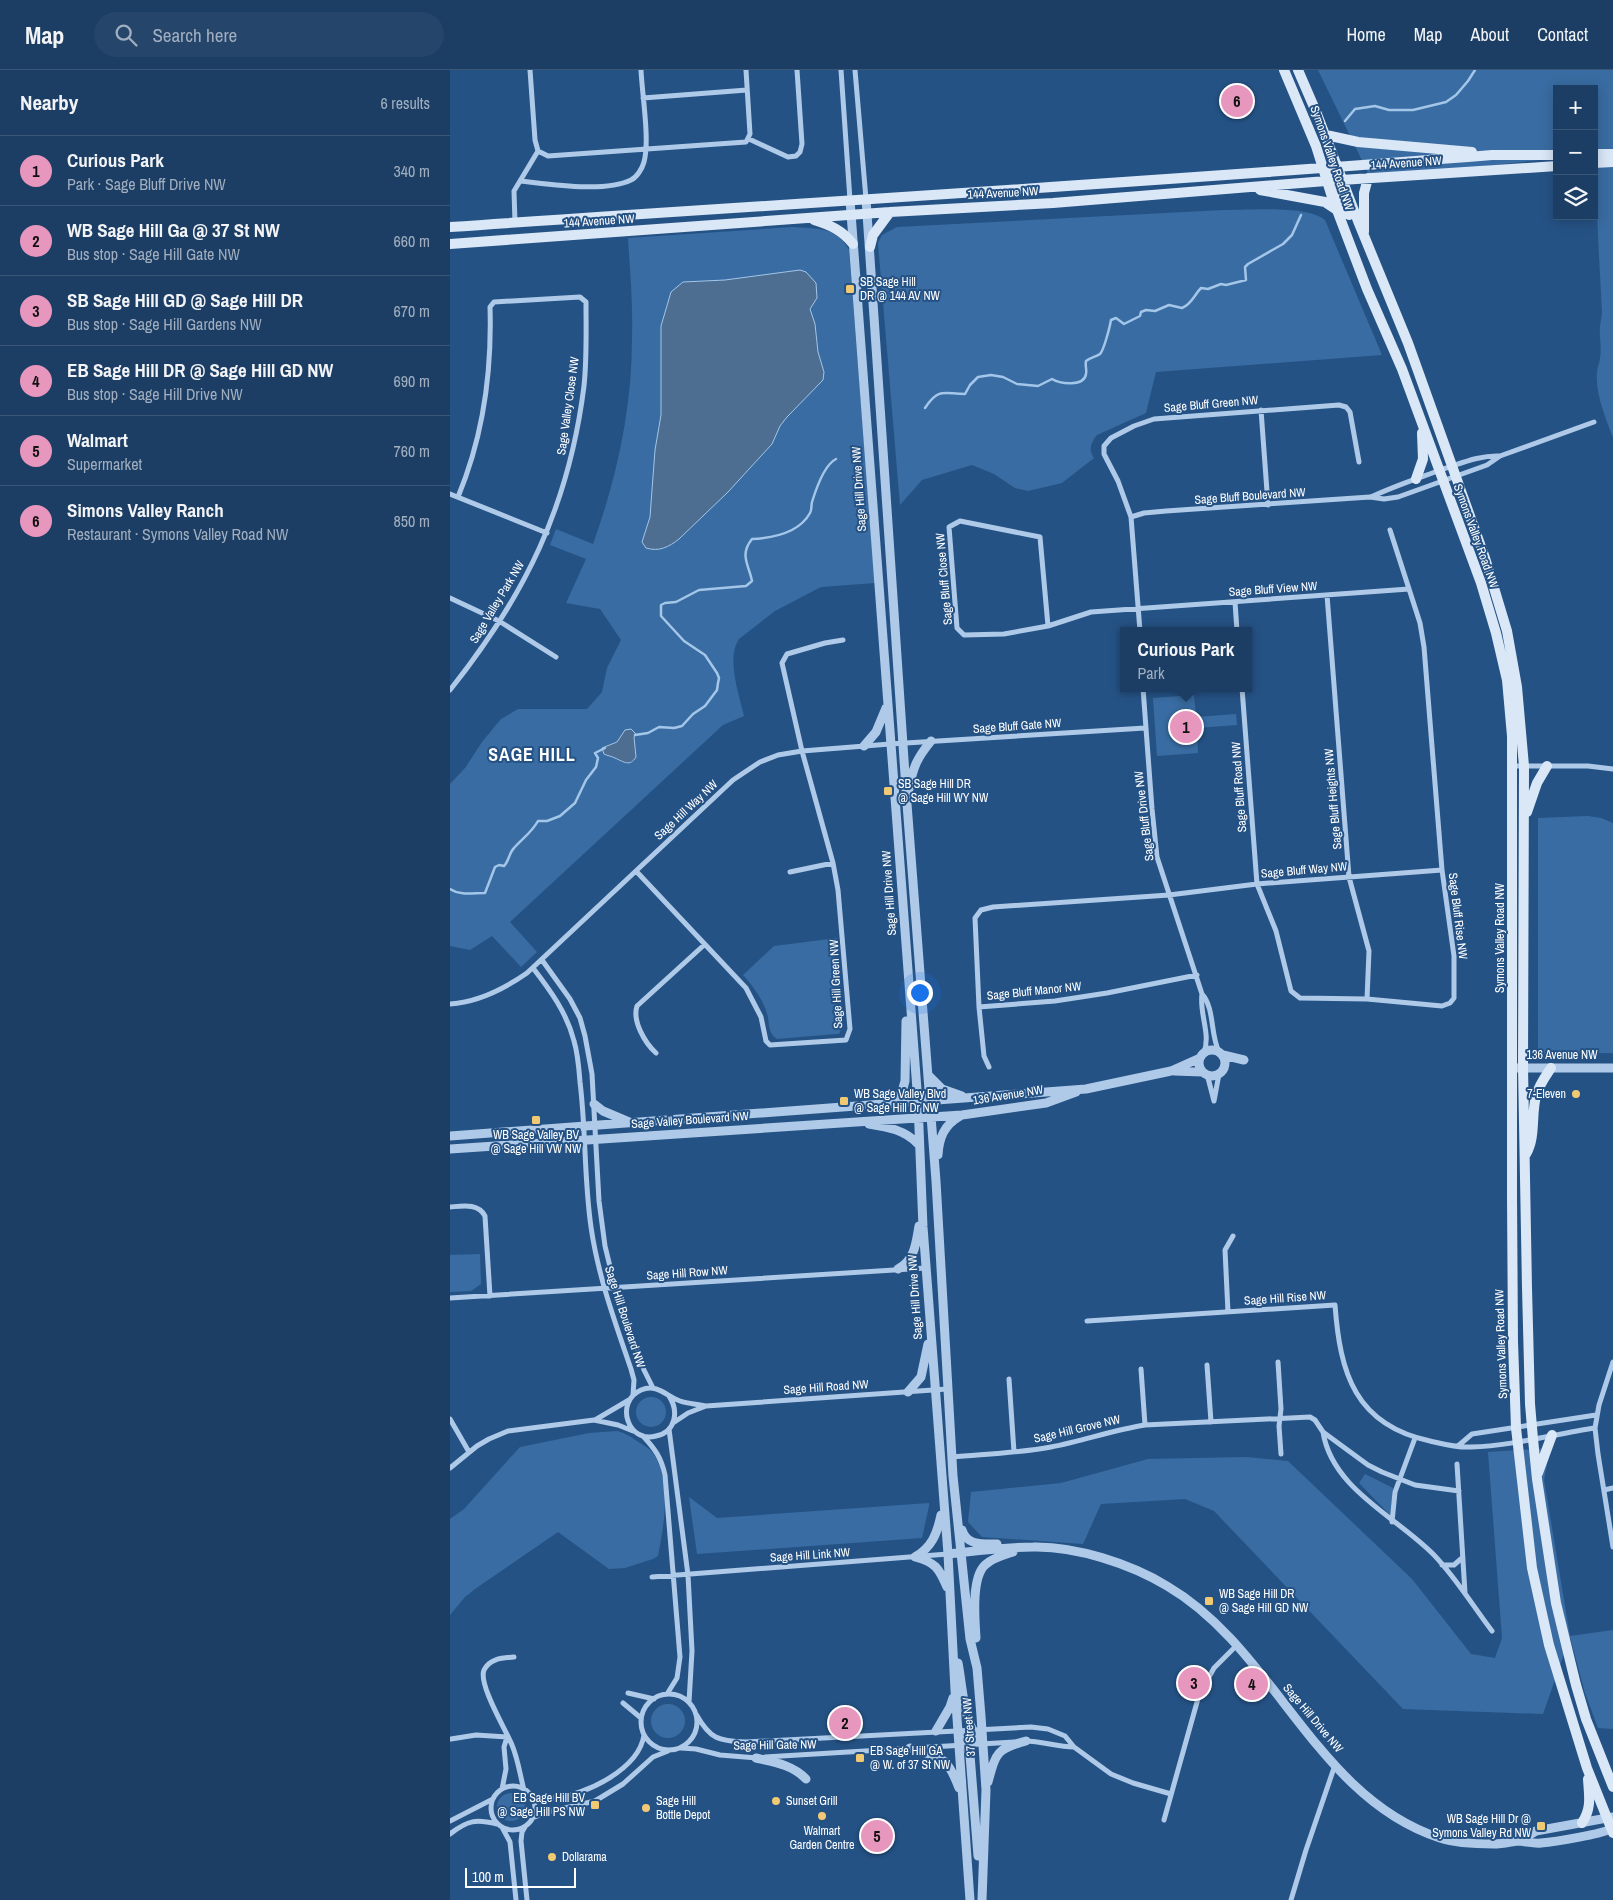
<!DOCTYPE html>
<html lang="en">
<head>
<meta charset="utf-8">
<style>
	:root { --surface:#1c3e64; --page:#25456a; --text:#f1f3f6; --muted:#a0aebf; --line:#3a5778; --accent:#e797bd }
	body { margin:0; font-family:"Archivo Narrow",sans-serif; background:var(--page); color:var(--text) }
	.controls { position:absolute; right:15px; top:15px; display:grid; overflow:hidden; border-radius:0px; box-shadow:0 2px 12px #0003 }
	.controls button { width:45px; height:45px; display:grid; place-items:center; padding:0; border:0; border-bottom:1px solid var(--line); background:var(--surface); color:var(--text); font:25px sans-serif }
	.scale { position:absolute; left:15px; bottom:12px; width:111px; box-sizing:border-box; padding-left:5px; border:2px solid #fff; border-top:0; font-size:14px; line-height:18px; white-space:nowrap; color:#fff; -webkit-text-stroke:4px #255285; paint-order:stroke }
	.you { position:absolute; left:469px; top:922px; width:18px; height:18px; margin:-12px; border:4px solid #fff; border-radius:50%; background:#1a73e8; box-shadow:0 0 0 8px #1a73e833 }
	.badge { display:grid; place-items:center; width:32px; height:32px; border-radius:50%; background:var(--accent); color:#111; font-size:16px; font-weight:700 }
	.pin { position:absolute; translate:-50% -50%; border:2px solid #fff; box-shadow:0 1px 5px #0006 }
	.popup { position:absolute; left:670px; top:557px; width:132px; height:65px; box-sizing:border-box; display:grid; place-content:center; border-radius:0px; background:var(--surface); filter:drop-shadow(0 1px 4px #0005); font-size:16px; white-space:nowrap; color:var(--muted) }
	.popup b { font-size:19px; color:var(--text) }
	.popup::after { content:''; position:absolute; left:50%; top:100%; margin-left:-10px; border:10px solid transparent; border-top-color:var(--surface) }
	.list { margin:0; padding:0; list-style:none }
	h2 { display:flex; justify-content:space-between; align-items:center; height:65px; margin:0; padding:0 20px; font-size:21px }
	h2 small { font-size:16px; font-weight:400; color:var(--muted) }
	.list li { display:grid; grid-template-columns:32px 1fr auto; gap:15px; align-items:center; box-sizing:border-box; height:70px; padding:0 20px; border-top:1px solid var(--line) }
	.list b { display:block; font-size:19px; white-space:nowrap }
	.list p { margin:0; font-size:16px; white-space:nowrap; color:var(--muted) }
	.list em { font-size:16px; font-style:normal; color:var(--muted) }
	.icon { flex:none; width:28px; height:28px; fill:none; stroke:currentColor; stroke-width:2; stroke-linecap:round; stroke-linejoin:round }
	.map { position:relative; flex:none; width:1163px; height:1830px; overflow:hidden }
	header { display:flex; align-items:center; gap:30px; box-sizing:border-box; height:70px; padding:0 25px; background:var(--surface); border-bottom:1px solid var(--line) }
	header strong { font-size:24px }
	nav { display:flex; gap:28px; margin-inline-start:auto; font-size:18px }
	.search { width:350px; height:45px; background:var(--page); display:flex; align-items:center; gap:12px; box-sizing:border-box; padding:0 18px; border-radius:28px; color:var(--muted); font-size:19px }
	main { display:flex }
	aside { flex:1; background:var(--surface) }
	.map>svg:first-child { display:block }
</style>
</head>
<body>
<header>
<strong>Map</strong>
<div class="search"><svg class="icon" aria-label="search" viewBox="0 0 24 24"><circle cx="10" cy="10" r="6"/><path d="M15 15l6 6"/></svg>Search here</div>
<nav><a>Home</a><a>Map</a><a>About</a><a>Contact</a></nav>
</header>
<main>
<aside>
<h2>Nearby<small>6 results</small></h2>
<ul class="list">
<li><span class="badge">1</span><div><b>Curious Park</b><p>Park · Sage Bluff Drive NW</p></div><em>340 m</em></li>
<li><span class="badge">2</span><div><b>WB Sage Hill Ga @ 37 St NW</b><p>Bus stop · Sage Hill Gate NW</p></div><em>660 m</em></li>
<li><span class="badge">3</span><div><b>SB Sage Hill GD @ Sage Hill DR</b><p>Bus stop · Sage Hill Gardens NW</p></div><em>670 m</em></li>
<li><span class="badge">4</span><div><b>EB Sage Hill DR @ Sage Hill GD NW</b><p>Bus stop · Sage Hill Drive NW</p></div><em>690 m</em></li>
<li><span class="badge">5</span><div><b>Walmart</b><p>Supermarket</p></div><em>760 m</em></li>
<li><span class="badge">6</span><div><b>Simons Valley Ranch</b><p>Restaurant · Symons Valley Road NW</p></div><em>850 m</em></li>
</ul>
</aside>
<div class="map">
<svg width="1163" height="1830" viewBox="0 0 1163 1830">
	<rect width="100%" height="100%" fill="#255285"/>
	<!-- green -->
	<path fill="#396ca2" d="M868,0H1163V368C1156,348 1145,324 1147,302C1147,297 1150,293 1150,288C1152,278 1149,267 1150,257C1150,252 1152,248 1152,242C1148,168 1144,94 1144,19H1107V88L921,109Z
		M773,140C796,140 858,135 875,150L932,285L706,302L696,343L647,365C641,372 638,380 644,388L612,413L578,421L565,418L544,404L522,395L472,410L450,435L428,173L432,165L447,157Z
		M342,157C366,159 387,156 399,180L425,513L371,517L325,541L289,569C276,589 289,624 294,646L273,655L60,852L87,882L71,897L42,866L20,880L0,876V714L15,698L32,672L51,649L68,639H137L152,622L157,598L171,570L150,539L116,533L136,489L100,475L106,459L143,474C167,407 182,339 182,268C183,234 180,201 178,168Z
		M744,625L746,647L786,644L787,655L747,658L748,683L707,686L703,628Z
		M1138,746L1151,748L1163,753V983L1088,984V748Z
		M387,868L393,955L389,964H386L327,969C319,964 319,956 318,947C314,931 304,917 293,905L324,876Z
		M30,1184L31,1214L21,1221L0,1222V1185Z
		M186 1342a15 15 0 1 1 30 0a15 15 0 1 1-30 0Z
		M167,1361C174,1363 178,1365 184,1369C191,1374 198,1377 203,1383C222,1411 214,1455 208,1486L203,1489L175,1498L159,1499L108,1462L25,1519L15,1527L0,1545V1449L14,1439L70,1377L139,1363Z
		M1100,1378L1094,1410L1120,1566L1163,1560V1659L1148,1658L1135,1623L1120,1567L1093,1644L953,1639L764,1441L735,1429L651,1434L633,1474L532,1467L518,1452L521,1422L611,1413L698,1389L796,1387L838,1391L962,1509L1021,1584L1045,1588L1052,1568L1038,1382Z
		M915,1404L943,1418L940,1445L909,1413Z
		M239,1427L267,1448L479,1433V1436L472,1468L247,1484Z
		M201 1651a17 17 0 1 1 34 0a17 17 0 1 1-34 0Z
		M47 1737a14 14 0 1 1 28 0a14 14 0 1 1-28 0Z"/>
	<!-- water -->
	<path fill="#4d6d91" stroke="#a3c6e9" d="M350,200L356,202L366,213L367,228L360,239L365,254L368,282L374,302L373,310L337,347L330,356L322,374L278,422L229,469C219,477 209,482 196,478L192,472L200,447L205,380L211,345V256L221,222L233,212L275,210Z
		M181,659L186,664L184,667L186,687C180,697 174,692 165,688C161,686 158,686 154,684L152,678L167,672L175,660Z"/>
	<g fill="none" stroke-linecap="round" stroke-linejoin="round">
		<!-- stream -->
		<path stroke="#a3c6e9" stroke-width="2.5" d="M895,51L905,39L925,36L939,40H963L996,32L1006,25L1018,11L1025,0
			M475,338C489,317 494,324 515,324L520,315L528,307L541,305L553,307L567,314L588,316L602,309C610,314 634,317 636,304C637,300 635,296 636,291C641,287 646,287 650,284C654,280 660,256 661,250L666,248L674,254L690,246L691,242L696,240L705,241L719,235L732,238C742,234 744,225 751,218L758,219L771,214L776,215L796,210L795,197L798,194L833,174L842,165L851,145
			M185,665L198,663L209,657L224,658L232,656L243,644L255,636L267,620L268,613L269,608L267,603L255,585L234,571L211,546V535L215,533L226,532L249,520L296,516L302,511C299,495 289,485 302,469C322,468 349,463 360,443C362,440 361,436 362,432C366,419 374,395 386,389
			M0,819C11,826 22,823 35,823L45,797L49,795L54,796C59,791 59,783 64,778C72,769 82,762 88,751H97L110,746L125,733L136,710L146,697L148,688L145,683L155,678"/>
		<!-- minor -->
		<path stroke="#afcae8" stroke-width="5" d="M80,0L85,70L88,81L98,86L296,72L300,64L296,0
			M391,0L400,130
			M405,0L416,129
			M193,28L297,20
			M299,69L338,87L346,86L350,82L352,74L347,0
			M70,111L88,81
			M65,153L64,121L70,111C99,114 154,123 181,110C187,107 192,99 194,92C200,70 192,24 191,0
			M811,340L818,435
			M0,424L97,463
			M921,427C944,416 969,408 993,399C1012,393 1030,385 1050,386
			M681,447L694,443L716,441L920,427L934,429L948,427L1037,395L1050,386L1144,352
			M877,525L899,807L919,881L917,929
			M0,528L49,551L106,587
			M785,532L787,561
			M598,556L590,467L510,451L499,457L507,558L514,565L554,564L598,556L641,542L959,519
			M690,561L681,447L668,411L654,384V376L661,368L684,356L704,349L889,335L896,337L900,342L909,392
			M693,618L702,739L707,787L752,924C765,939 760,964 769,982
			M792,618L807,814L826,861L841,921L850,928L917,929L992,936L1000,933L1004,928V886L992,800L974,577L970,553L940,460
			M0,620C75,526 119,436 134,316C137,288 136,260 136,232L130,227L44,232L40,237C42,302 33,367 8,427
			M1062,696H1138L1163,699
			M186,801L296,918L311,947L316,971L320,975L396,970L400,959L388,820L383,793L352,681L332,593L337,584L375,573L393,570
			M340,802L383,793
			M92,890L120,929L130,948L135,966L142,1004L149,1131L155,1176L165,1217L194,1300L203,1318
			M83,898C100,920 117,943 124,971C128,984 129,999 130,1012C136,1060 134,1109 141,1157C148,1206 165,1252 181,1299L184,1310L183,1325
			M747,905L657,923L605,931L529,937L525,848L531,840L543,837L719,825L807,814L992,800
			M752,924C749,943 761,964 754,982
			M0,934C29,932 54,919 77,903L283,710L310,692L328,685L352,681L440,674L695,658
			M529,937L534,986L539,997
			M206,983C195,973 182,951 187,936L254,875
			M757,1004L764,1031L769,1004
			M0,1137C13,1136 28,1133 35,1146L40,1226
			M0,1228L476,1198
			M778,1242L775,1180L783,1166
			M637,1251L885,1235C890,1303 905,1355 980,1371C993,1374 1008,1378 1021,1377C1062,1376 1104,1364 1145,1358
			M828,1292L831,1339L829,1356L831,1384
			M1163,1292L1149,1335L1145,1358L1148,1384L1163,1477
			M757,1295L761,1352
			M691,1299L695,1355
			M559,1309L564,1382
			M219,1326C229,1341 226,1362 206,1366C178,1374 164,1332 191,1320C207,1313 216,1326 230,1331C238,1334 248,1334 256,1336L497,1319
			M0,1349L19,1382
			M145,1350L179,1330
			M223,1353L238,1343L256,1336
			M219,1359L238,1505L242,1581L239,1632
			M873,1362C882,1419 947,1447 984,1485C1006,1508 1023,1536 1042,1561
			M193,1366C205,1379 211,1387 215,1405L230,1587L227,1608L217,1624
			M1008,1376L1022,1364L1146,1345
			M502,1387C535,1384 569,1383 601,1377C633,1371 663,1360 695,1355L860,1347L865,1350L873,1362L918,1395L932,1402L965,1415L1009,1421
			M1007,1394L1015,1523
			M0,1398L27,1376L39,1369L58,1361L144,1350L168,1355L183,1361
			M1154,1420L1163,1418
			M942,1452L945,1422L965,1368
			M992,1495H1004L1012,1488
			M202,1507L498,1484
			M64,1587C53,1588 40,1588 34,1600C28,1614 56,1660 62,1675C68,1689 70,1705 74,1720
			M178,1623L204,1629
			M191 1652a28 28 0 1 1 56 0a28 28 0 1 1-56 0Z
			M173,1633L191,1648
			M246,1644C260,1669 268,1671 296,1672L581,1657L598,1659L615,1666L624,1677L661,1704L683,1713L721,1724
			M1,1669L26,1665L57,1667
			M575,1671C592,1671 607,1677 624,1677
			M231,1678L246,1679L270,1685L307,1688
			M315,1687L564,1672
			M41 1738a22 22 0 1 1 44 0a22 22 0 1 1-44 0Z
			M52,1719L56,1699L54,1677L57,1667
			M81,1726C89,1728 96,1729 104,1728C136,1725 189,1699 194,1665
			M82,1748L98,1742L145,1731L173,1714L203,1687L218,1681
			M714,1750L749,1625L764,1598L787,1575
			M0,1751L43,1729
			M52,1757L60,1772L66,1830
			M75,1757L72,1762L71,1771L77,1830
			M0,1764C18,1750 26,1749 47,1754
			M841,1830L856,1780L885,1695"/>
		<!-- tertiary -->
		<path stroke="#afcae8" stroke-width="9" d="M416,129L457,734L486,1111L503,1406L520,1569L527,1598L531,1646L536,1720L532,1830
			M400,130L468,1033L473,1157L498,1484L505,1620L520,1830
			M414,676L426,662L436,638
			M459,719C463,697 467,688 481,671
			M749 993a13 13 0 1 1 26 0a13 13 0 1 1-26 0Z
			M773,985L794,990
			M1067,998H1163
			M724,1001L753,1002
			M478,1005L492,1019L512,1026
			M144,1034L153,1041L179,1052
			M443,1034L452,1022L455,1011L456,951
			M419,1054C438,1057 455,1060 468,1074
			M0,1066L636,1019L721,1001L750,988
			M0,1079L512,1045L596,1033L626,1022
			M488,1085C489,1068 494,1055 510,1046
			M448,1199C465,1190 466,1173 469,1156
			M458,1322L471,1307L478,1274
			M512,1460C517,1476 533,1474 547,1474
			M498,1484C526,1481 555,1477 583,1477C626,1476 681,1494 717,1516C825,1579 866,1728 990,1768C1005,1773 1028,1774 1044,1774C1052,1774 1060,1772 1067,1771C1075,1771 1083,1774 1091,1773C1104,1772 1153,1764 1163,1758
			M465,1487C482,1477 487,1464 491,1445
			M465,1487C485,1492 489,1498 497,1517
			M526,1568C525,1550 521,1508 535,1495C542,1488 554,1485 563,1482
			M508,1593C513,1618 513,1656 533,1674
			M508,1660L516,1670L520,1685L528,1786
			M486,1661L500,1637L503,1628
			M460,1678C492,1688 497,1686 509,1718
			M306,1688C324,1692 343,1695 356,1709
			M538,1712C546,1683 546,1679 576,1671
			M1069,1771L1086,1761L1163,1747"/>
		<!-- secondary -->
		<path stroke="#d9e7f7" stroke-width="10" d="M834,0L866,76L882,127L917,219L952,299L1031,513L1046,563L1057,610L1062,666V1127L1063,1272L1066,1358L1082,1498L1099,1575L1137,1698L1163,1763
			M848,0L867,44L908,151L958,273L1035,488L1057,561L1067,617L1074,696L1073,997L1077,1218L1080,1334L1083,1369L1087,1409L1106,1533L1126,1615L1136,1649L1163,1717
			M876,65L908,72L1022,82
			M1144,84H1163
			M1144,93L1163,92
			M883,105L899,145
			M810,120L875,132L887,140
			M364,150C380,155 392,160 403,174
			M0,157C347,133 695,113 1042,85H1107
			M914,162V123L918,108
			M0,174L440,142L603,133L876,111L1107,96
			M420,177L423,165L440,142
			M966,409L973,389L972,363
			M1077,742L1087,713L1097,696
			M1076,1084C1086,1067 1081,1045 1086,1026C1089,1015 1095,1007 1101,998
			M1088,1403L1102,1365
			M1132,1753C1142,1738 1139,1726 1138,1709"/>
	</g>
	<!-- markers -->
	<g fill="#f2c973" stroke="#255285" stroke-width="2">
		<rect x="395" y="214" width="10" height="10" rx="2.5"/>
		<rect x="433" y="716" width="10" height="10" rx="2.5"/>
		<circle cx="1126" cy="1024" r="5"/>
		<rect x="389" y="1026" width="10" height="10" rx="2.5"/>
		<rect x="81" y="1045" width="10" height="10" rx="2.5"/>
		<rect x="754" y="1526" width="10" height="10" rx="2.5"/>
		<rect x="405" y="1683" width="10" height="10" rx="2.5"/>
		<circle cx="326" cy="1731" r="5"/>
		<rect x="140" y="1730" width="10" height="10" rx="2.5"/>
		<circle cx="196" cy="1738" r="5"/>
		<circle cx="372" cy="1746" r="5"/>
		<rect x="1086" y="1751" width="10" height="10" rx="2.5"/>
		<circle cx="102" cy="1787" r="5"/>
	</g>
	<g text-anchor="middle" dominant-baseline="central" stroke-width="4" stroke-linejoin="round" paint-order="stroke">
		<!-- street labels -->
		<g font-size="12" fill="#fff" stroke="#255285">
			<text transform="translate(882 88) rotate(71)">Symons Valley Road NW</text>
			<text transform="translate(956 93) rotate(-4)">144 Avenue NW</text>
			<text transform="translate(553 123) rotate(-3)">144 Avenue NW</text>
			<text transform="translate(149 151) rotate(-4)">144 Avenue NW</text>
			<text transform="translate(761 334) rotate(-5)">Sage Bluff Green NW</text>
			<text transform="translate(118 336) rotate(-82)">Sage Valley Close NW</text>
			<text transform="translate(409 419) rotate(-94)">Sage Hill Drive NW</text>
			<text transform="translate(800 426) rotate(-4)">Sage Bluff Boulevard NW</text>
			<text transform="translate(1026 466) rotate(70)">Symons Valley Road NW</text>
			<text transform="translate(494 509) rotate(-95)">Sage Bluff Close NW</text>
			<text transform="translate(823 519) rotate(-4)">Sage Bluff View NW</text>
			<text transform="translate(47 532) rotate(-59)">Sage Valley Park NW</text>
			<text transform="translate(567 656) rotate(-4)">Sage Bluff Gate NW</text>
			<text transform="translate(789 717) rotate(-94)">Sage Bluff Road NW</text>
			<text transform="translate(883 729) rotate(-95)">Sage Bluff Heights NW</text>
			<text transform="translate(236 740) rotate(-43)">Sage Hill Way NW</text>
			<text transform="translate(694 746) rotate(-97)">Sage Bluff Drive NW</text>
			<text transform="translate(854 800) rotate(-5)">Sage Bluff Way NW</text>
			<text transform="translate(439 823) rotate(-94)">Sage Hill Drive NW</text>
			<text transform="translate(1008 846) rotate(83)">Sage Bluff Rise NW</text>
			<text transform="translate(1050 868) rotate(-90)">Symons Valley Road NW</text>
			<text transform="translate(386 914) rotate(-93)">Sage Hill Green NW</text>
			<text transform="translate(584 921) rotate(-6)">Sage Bluff Manor NW</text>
			<text x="1112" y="985">136 Avenue NW</text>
			<text transform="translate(558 1025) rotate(-9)">136 Avenue NW</text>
			<text transform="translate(240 1050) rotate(-4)">Sage Valley Boulevard NW</text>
			<text transform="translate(237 1203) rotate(-4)">Sage Hill Row NW</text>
			<text transform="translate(465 1227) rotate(-94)">Sage Hill Drive NW</text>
			<text transform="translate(835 1228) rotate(-4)">Sage Hill Rise NW</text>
			<text transform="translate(175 1247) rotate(72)">Sage Hill Boulevard NW</text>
			<text transform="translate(1051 1274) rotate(-92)">Symons Valley Road NW</text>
			<text transform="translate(376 1317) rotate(-4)">Sage Hill Road NW</text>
			<text transform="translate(627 1359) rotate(-13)">Sage Hill Grove NW</text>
			<text transform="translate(360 1485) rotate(-4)">Sage Hill Link NW</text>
			<text transform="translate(863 1648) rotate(50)">Sage Hill Drive NW</text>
			<text transform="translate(519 1657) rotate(-94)">37 Street NW</text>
			<text transform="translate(325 1675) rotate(-1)">Sage Hill Gate NW</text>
		</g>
		<!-- poi labels -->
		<g font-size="12" fill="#fff" stroke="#255285" text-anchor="start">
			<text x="410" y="212">SB Sage Hill<tspan x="410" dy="14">DR @ 144 AV NW</tspan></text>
			<text x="448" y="714">SB Sage Hill DR<tspan x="448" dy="14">@ Sage Hill WY NW</tspan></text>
			<text x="404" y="1024">WB Sage Valley Blvd<tspan x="404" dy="14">@ Sage Hill Dr NW</tspan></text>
			<text x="1116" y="1024" text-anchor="end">7-Eleven</text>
			<text x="86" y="1065" text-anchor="middle">WB Sage Valley BV<tspan x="86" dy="14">@ Sage Hill VW NW</tspan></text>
			<text x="769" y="1524">WB Sage Hill DR<tspan x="769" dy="14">@ Sage Hill GD NW</tspan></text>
			<text x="420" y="1681">EB Sage Hill GA<tspan x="420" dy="14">@ W. of 37 St NW</tspan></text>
			<text x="135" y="1728" text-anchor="end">EB Sage Hill BV<tspan x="135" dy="14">@ Sage Hill PS NW</tspan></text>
			<text x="206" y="1731">Sage Hill<tspan x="206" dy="14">Bottle Depot</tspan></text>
			<text x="336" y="1731">Sunset Grill</text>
			<text x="1081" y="1749" text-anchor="end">WB Sage Hill Dr @<tspan x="1081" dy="14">Symons Valley Rd NW</tspan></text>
			<text x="372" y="1761" text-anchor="middle">Walmart<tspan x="372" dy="14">Garden Centre</tspan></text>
			<text x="112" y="1787">Dollarama</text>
		</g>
		<!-- district labels -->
		<g font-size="18" font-weight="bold" letter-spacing="1" fill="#fff" stroke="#255285">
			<text x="82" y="684">SAGE HILL</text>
		</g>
	</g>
</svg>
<div class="controls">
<button>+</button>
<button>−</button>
<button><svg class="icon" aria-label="layers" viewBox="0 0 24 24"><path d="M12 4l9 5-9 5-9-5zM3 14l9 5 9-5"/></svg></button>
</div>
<div class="scale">100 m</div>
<div class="you"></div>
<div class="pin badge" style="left:736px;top:657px">1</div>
<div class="popup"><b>Curious Park</b>Park</div>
<div class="pin badge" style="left:395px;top:1653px">2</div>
<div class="pin badge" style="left:744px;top:1613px">3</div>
<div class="pin badge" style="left:802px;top:1614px">4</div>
<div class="pin badge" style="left:427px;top:1766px">5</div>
<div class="pin badge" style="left:787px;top:31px">6</div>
</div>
</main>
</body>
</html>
